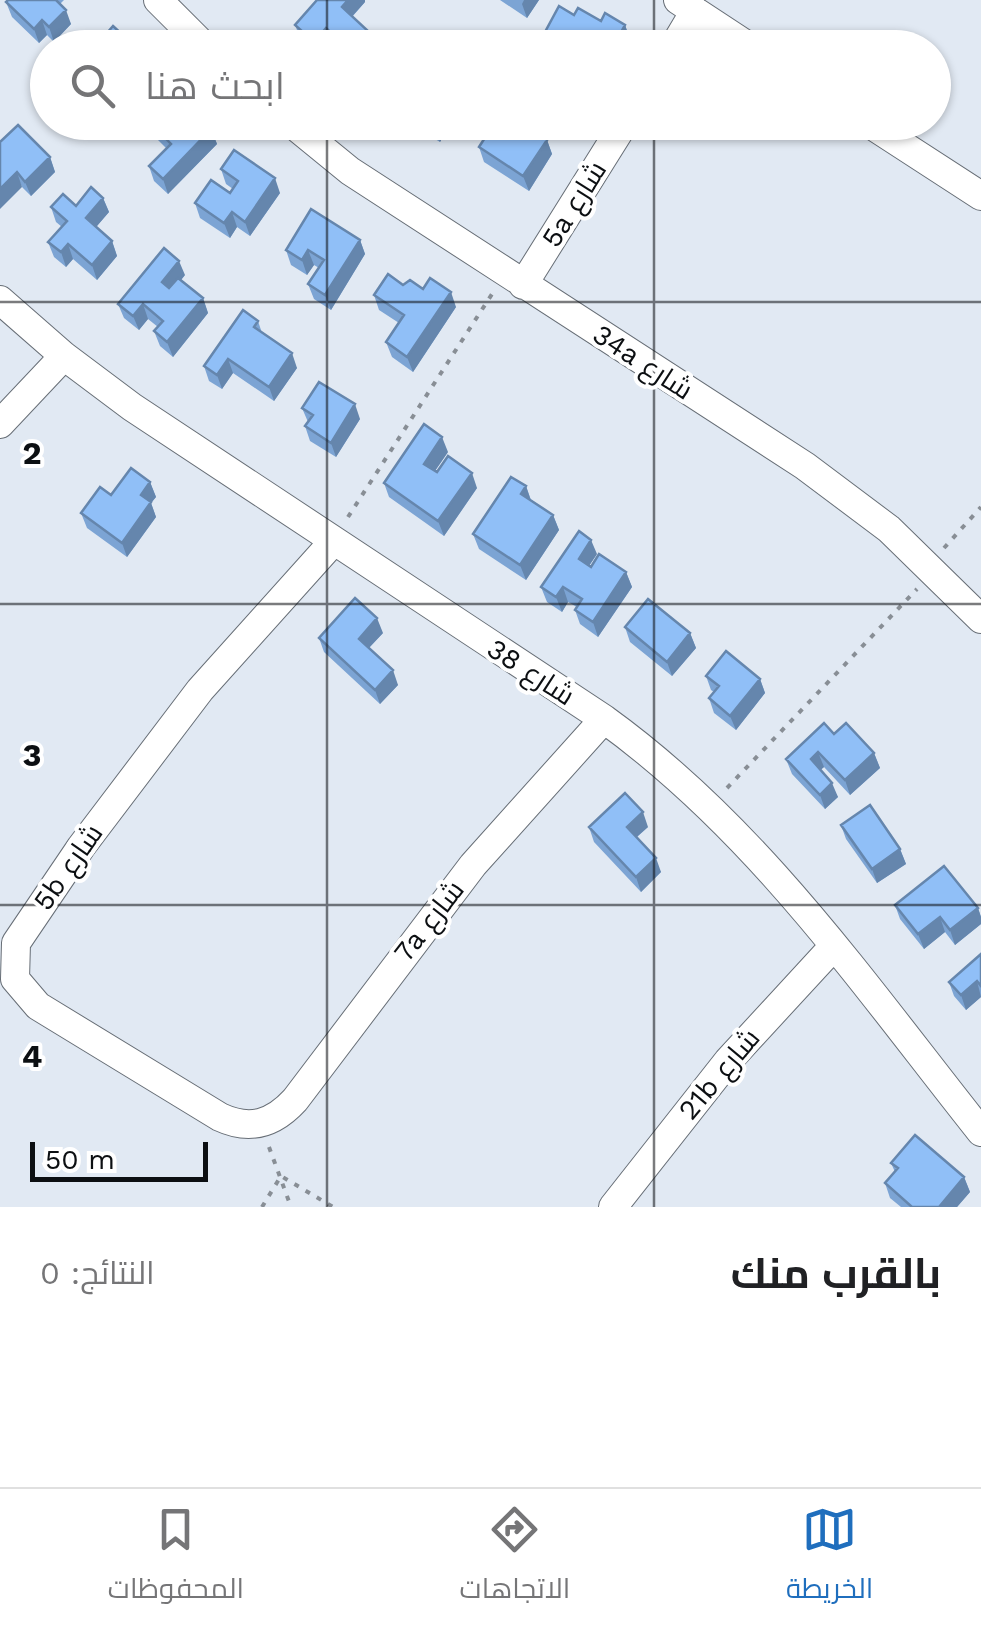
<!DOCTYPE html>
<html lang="ar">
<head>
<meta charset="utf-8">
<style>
	:root { --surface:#fff; --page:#f2f2f2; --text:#202124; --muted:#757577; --line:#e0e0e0; --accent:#1f6ebd }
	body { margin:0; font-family:"Work Sans",Cairo,sans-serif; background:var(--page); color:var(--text); direction:rtl }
	.scale { position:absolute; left:30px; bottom:25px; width:178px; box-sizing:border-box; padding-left:10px; border:5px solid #0c0f12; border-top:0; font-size:28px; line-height:35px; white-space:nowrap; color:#0c0f12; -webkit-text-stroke:8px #fff; paint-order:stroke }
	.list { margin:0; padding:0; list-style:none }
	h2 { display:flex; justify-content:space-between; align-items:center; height:130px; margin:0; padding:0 40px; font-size:42px }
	h2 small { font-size:32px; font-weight:400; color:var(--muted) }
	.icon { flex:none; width:55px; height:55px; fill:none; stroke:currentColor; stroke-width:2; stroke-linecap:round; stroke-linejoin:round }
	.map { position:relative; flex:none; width:981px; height:1207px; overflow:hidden; direction:ltr }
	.search { position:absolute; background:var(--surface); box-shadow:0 2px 8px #0004; left:30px; right:30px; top:30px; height:110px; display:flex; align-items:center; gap:25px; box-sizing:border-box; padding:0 35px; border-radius:55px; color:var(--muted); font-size:38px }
	.sheet { height:280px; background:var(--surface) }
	nav { display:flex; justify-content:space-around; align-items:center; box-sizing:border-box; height:140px; border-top:2px solid var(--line); background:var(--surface); font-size:28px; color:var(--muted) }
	nav a { display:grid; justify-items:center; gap:5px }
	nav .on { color:var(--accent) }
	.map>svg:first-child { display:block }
</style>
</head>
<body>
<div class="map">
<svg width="981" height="1207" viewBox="0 0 981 1207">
	<rect width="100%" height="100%" fill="#e1e9f3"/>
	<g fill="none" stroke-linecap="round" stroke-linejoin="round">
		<defs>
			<path id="minor" d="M158,0L206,48
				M678,0L751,48
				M673,48L695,11
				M290,122L350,171L805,466L889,529L981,619
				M867,122L981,196
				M523,285L625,122
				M0,300L64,356L132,407L604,719C758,830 864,985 981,1132
				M0,424L64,356
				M332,543L200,690L81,847L16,943L15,979L38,1006L220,1117C250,1131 273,1124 295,1100L473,865L604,719
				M613,1207L728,1061L833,947"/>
		</defs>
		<!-- minor casing -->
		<use href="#minor" stroke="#676e76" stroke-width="30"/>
		<!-- path -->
		<path stroke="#888e95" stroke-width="4" stroke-dasharray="5 8" stroke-linecap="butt" d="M348,517L492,294
			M944,548L981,507
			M727,788L917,589
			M269,1147L291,1207
			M262,1207L281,1176L333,1207"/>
		<!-- minor -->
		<use href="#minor" stroke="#fff" stroke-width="28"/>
	</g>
	<!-- wall -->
	<path fill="#7ca4d4" d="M8,0H64L60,4L71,24L54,42L47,35L39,43L12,17L6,2Z
		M500,0H539L527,18Z
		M365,2L352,17L368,31L373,46L371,48H337L332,43L328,48H309L301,40L295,25Z
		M574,15L625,25L630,39L626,48L550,46L545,32Z
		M145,122H205L211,129L217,144L168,194L154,181L149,166L166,148L148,130Z
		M407,122H451L440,142Z
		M529,128L547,140L552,154L529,191L484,162L479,147Z
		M0,142L50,157L55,172L31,196L22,187Z
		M221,169L280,193L250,236L237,227L230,238L200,218L195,203L230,193L233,189L226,184Z
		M103,198L109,212L96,227L112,241L117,256L97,280L73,259L66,267L54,257L48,242L62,227L56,222L51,207L76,206Z
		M360,240L365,254L331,310L314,299L308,284L319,268L314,265L307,275L291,265L286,250Z
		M185,275L181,280L203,298L208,313L173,357L160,346L154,331L158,327L148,319L139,330L124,318L118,304Z
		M403,285L423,289L456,307L413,372L392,357L386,342L399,323L379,310L374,295Z
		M258,321L262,333L297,368L274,401L233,373L222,389L209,381L204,366Z
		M302,408L360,419L336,457L310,441L305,426L308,422Z
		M448,452L435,471L477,488L444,536L389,497L384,483Z
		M150,482L156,497L151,503L156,517L127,557L87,528L81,513L111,495Z
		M526,486L531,500L553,515L559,530L526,580L479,549L473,534Z
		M597,554L589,566L626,572L632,587L598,637L580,624L575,610L577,607L568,602L562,612L547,602L541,587Z
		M625,627L690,633L696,648L672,676L630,642Z
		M383,633L369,648L398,685L380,704L324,652L319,638Z
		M706,676L760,679L765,693L736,730L714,713L709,698L714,692L711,690Z
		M834,734L874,753L880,768L850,795L824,767L820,770L838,797L825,809L792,774L786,759Z
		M841,825L900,849L906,864L877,883L846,839Z
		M589,827H648L637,837L661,872L641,892L594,842Z
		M895,905L978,908L981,917V924L955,945L945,932L924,949L900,919Z
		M981,954V997L966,1010L954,996L949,982Z
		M891,1163L964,1177L970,1192L957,1207H901L890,1198L885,1183L895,1172Z"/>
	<!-- shaded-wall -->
	<path fill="#6586ad" d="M348,0H365V2L347,22L342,7Z
		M524,0H539L527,18L522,4Z
		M66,10L71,24L54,42L49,27Z
		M42,20L47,35L39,43L34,29Z
		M625,25L630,39L626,48H612Z
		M326,28L332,43L328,48H316L314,42Z
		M368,31L373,46L371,48H353Z
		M125,37L129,48H116Z
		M437,122H451L440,142L434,127Z
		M211,129L217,144L168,194L163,179Z
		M547,140L552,154L529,191L523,176Z
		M50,157L55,172L31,196L25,182Z
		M17,172L22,187L0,209V189Z
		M275,178L280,193L250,236L245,222Z
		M103,198L109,212L91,233L86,218Z
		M232,212L237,227L230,238L224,223Z
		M360,240L365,254L331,310L325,295Z
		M112,241L117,256L97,280L92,265Z
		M68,244L73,259L66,267L61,252Z
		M308,250L314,265L307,275L302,260Z
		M179,261L185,275L167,297L162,282Z
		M451,292L456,307L413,372L407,357Z
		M203,298L208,313L173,357L167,342Z
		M143,304L148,319L139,330L133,316Z
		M292,353L297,368L274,401L269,387Z
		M228,359L233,373L222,389L217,375Z
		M355,404L360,419L336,457L331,443Z
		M442,437L448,452L430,478L424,464Z
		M472,473L477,488L444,536L438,521Z
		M150,482L156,497L151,503L156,517L127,557L122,543L141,495Z
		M526,486L531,501L521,494Z
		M553,515L559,530L526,580L520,565Z
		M591,540L597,554L584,573L579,559Z
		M626,572L632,587L598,637L593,622Z
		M563,587L568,602L562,612L556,597Z
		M377,618L383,633L364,653L359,639Z
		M690,633L696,648L672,676L667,662Z
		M393,670L398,685L380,704L375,690Z
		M760,679L765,693L736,730L730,716Z
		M818,752L824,767L816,774L811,759Z
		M874,753L880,768L850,795L845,780Z
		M832,783L838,797L825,809L820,795Z
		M643,812L648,827L632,841L627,827Z
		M900,849L906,864L877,883L872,869Z
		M656,858L661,872L641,892L636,877Z
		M978,908L981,917V924L955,945L950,930Z
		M940,917L945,932L924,949L918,934Z
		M977,981L981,997L966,1010L961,995Z
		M964,1177L970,1192L957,1207H939Z"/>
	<!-- building -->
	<path fill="#90bff7" stroke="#6586ad" stroke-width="2.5" d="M8,0H56L66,10L49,27L42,20L34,29L6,2Z
		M317,0H348L342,7L368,31L353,48H348L326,28L314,42L295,25Z
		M559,6L574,15L578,8L601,21L605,13L625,25L612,48H573L545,32Z
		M113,26L125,37L116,48H94Z
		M415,37L432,48H408Z
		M81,41L89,48H76Z
		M150,122H205L211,129L163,179L149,166L171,144Z
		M495,122H520L547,140L523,176L479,147Z
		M18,125L50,157L25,182L17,172L0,189V142Z
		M234,150L275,178L245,222L232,212L224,223L195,203L211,180L230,193L238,181L221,169Z
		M91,187L103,198L86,218L112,241L92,265L68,244L61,252L48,242L67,221L51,207L63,194L76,206Z
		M311,209L360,240L325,295L308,284L324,260L308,250L302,260L286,250Z
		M164,248L179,261L162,282L169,288L178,278L203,298L167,342L154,331L163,321L143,304L133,316L118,304Z
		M388,274L403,285L410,280L423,289L430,278L451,292L407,357L386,342L404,315L374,295Z
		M243,310L258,321L254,327L292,353L269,387L228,359L217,375L204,366Z
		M319,382L355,404L331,443L305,426L313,415L302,408Z
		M424,424L442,437L424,464L437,472L448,456L472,473L438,521L384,483Z
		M131,468L150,482L141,495L151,502L122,543L81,513L100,487L111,495Z
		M511,477L526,486L521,494L553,515L520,565L473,534Z
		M579,531L591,540L579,559L591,567L599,554L626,572L593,622L575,610L582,599L563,587L556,597L541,587Z
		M355,598L377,618L359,639L393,670L375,690L319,638Z
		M648,599L690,633L667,662L625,627Z
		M726,651L760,679L730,716L709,698L719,686L706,676Z
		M824,723L834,734L846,723L874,753L845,780L818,752L811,759L832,783L820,795L786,759Z
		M625,793L643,812L627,827L656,858L636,877L589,827Z
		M870,805L900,849L872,869L841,825Z
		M944,866L978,908L950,930L940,917L918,934L895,905Z
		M981,954V986L977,981L961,995L949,982Z
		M915,1135L964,1177L939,1207H912L885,1183L898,1168L891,1163Z"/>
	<!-- grid -->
	<path fill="none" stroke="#0c0f12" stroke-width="2.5" stroke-opacity="0.55" d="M327,0V48M654,0V48M327,122V1207M654,122V1207M0,302H981M0,604H981M0,905H981"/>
	<g text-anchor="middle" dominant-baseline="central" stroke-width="8" stroke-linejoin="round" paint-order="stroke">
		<!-- street labels -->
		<g font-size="28" fill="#0c0f12" stroke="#fff">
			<text transform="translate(574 204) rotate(-58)">5a شارع</text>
			<text transform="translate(643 362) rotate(33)">34a شارع</text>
			<text transform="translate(531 672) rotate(33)">شارع 38</text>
			<text transform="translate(68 867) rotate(-55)">5b شارع</text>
			<text transform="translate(429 921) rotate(-52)">7a شارع</text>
			<text transform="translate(719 1074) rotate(-50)">21b شارع</text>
		</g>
	</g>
	<g font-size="32" text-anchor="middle" font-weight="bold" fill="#0c0f12" stroke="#fff" stroke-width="8" stroke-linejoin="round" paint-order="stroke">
		<text x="32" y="464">2</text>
		<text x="32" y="766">3</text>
		<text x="32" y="1067">4</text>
	</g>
</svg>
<div class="scale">50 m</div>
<div class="search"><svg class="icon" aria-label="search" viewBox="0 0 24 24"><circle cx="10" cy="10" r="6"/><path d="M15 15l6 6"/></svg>ابحث هنا</div>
</div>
<section class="sheet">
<h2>بالقرب منك<small>النتائج: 0</small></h2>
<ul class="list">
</ul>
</section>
<nav>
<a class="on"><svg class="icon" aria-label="map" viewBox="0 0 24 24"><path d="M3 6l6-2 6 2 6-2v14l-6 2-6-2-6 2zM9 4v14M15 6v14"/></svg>الخريطة</a>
<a><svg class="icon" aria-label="directions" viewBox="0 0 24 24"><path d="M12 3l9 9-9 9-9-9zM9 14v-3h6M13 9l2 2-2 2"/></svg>الاتجاهات</a>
<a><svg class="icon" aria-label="saved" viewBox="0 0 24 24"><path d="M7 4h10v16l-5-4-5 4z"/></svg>المحفوظات</a>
</nav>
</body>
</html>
